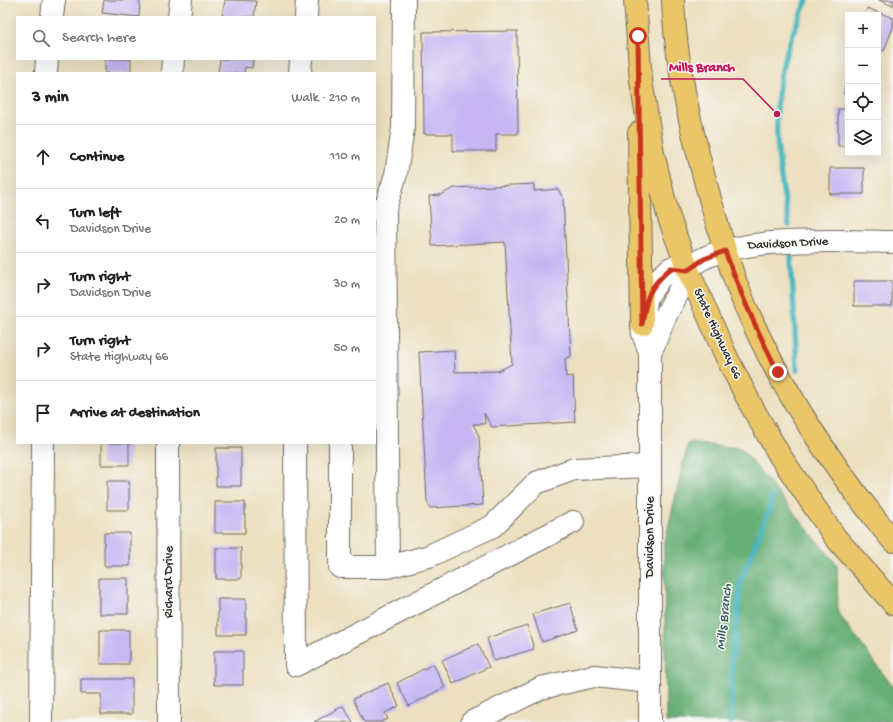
<!DOCTYPE html>
<html lang="en">
<head>
<meta charset="utf-8">
<style>
	:root { --surface:#fff; --page:#f6f6f6; --text:#202124; --muted:#757577; --line:#e0e0e0 }
	body { margin:0; font-family:"Gochi Hand",sans-serif; background:var(--page); color:var(--text) }
	.controls { position:absolute; right:12px; top:12px; display:grid; overflow:hidden; border-radius:0px; box-shadow:0 4px 16px #0002 }
	.controls button { width:36px; height:36px; display:grid; place-items:center; padding:0; border:0; border-bottom:1px solid var(--line); background:var(--surface); color:var(--text); font:20px sans-serif }
	.stop { position:absolute; width:12px; height:12px; margin:-9px; border:3px solid #c8321e; border-radius:50%; background:#fff }
	.stop.end { background:#c8321e; border-color:#fff; box-shadow:0 1px 4px #0008 }
	.list { margin:0; padding:0; list-style:none }
	h2 { display:flex; justify-content:space-between; align-items:center; height:52px; margin:0; padding:0 16px; font-size:17px }
	h2 small { font-size:13px; font-weight:400; color:var(--muted) }
	.list li { display:grid; grid-template-columns:26px 1fr auto; gap:12px; align-items:center; box-sizing:border-box; height:64px; padding:0 16px; border-top:1px solid var(--line) }
	.list b { display:block; font-size:15px; white-space:nowrap }
	.list p { margin:0; font-size:13px; white-space:nowrap; color:var(--muted) }
	.list em { font-size:13px; font-style:normal; color:var(--muted) }
	.icon { flex:none; width:22px; height:22px; fill:none; stroke:currentColor; stroke-width:2; stroke-linecap:round; stroke-linejoin:round }
	.map { position:relative; flex:none; width:893px; height:722px; overflow:hidden }
	.search { position:absolute; background:var(--surface); box-shadow:0 4px 16px #0002; left:16px; top:16px; width:360px; height:44px; display:flex; align-items:center; gap:10px; box-sizing:border-box; padding:0 14px; border-radius:0px; color:var(--muted); font-size:15px }
	.panel { position:absolute; background:var(--surface); box-shadow:0 4px 16px #0002; left:16px; top:72px; width:360px; height:372px; border-radius:0px }
	.map>svg:first-child { display:block }
</style>
</head>
<body>
<div class="map">
<svg width="893" height="722" viewBox="0 0 893 722">
	<rect width="100%" height="100%" fill="#f6f6f2"/>
	<filter id="ink" filterUnits="userSpaceOnUse"><feTurbulence type="fractalNoise" baseFrequency=".025" numOctaves="2"/><feDisplacementMap in="SourceGraphic" scale="8" xChannelSelector="R" yChannelSelector="G"/><feConvolveMatrix kernelMatrix="1 2 1 2 8 2 1 2 1" color-interpolation-filters="sRGB"/></filter>
	<filter id="wash" filterUnits="userSpaceOnUse"><feTurbulence type="fractalNoise" baseFrequency=".012" numOctaves="4" result="noise"/><feDisplacementMap in="SourceGraphic" scale="16" xChannelSelector="R" yChannelSelector="G"/><feGaussianBlur stdDeviation="0.9" result="paint"/><feColorMatrix in="noise" values="0 0 0 0 0 0 0 0 0 0 0 0 0 0 0 0 0 1.4 0 .05"/><feComposite in="paint" operator="in"/></filter>
	<g filter="url(#wash)">
		<rect width="100%" height="100%" fill="#ede0c0"/>
		<!-- forest -->
		<path fill="#66af76" stroke="#486d50" d="M688,443L741,448L837,565L838,613L893,687V722H666L664,545Z"/>
		<g fill="none" stroke-linecap="round" stroke-linejoin="round">
			<!-- stream -->
			<path stroke="#47b6be" stroke-width="5.5" d="M789,225C780,176 771,125 781,75C785,50 796,24 807,0
				M791,255L797,370
				M731,722L732,663L741,580L770,508L772,496"/>
		</g>
		<g id="blocks">
			<!-- building -->
			<path fill="#c6b7f4" d="M104,0H140L139,17L102,13Z
				M225,0L256,1L254,17H222Z
				M879,0H893V6Z
				M867,8L893,18V27L884,51L878,49V15H864Z
				M517,31L518,134H496V151H453V134H424L423,32Z
				M105,59H131V73H105Z
				M220,59H253L252,68L245,67L244,73H218Z
				M847,76H848V94H844Z
				M838,109H848V146H838Z
				M830,168H864V194H830Z
				M534,184V191L558,189L563,198L571,356L565,359L566,377L573,376L575,422L492,427L484,413L485,424H473L479,436L483,505L430,508L427,501L419,352L454,350L455,372L498,371L512,364L505,242L432,246L429,196L440,195L454,188Z
				M854,281H892V306H854Z
				M101,443H129V465H101Z
				M216,448H241V486H216Z
				M107,481H129V510H107Z
				M215,502H245V533H215Z
				M104,533H130V566H104Z
				M216,548H241V579H216Z
				M99,578H128V614H99Z
				M218,599H246V635H218Z
				M570,603L578,630L542,642L533,614Z
				M527,625L534,649L494,661L487,638Z
				M100,630H129V664H100Z
				M478,644L489,667L453,684L442,660Z
				M214,651H243V685H214Z
				M433,664L445,687L409,706L397,683Z
				M81,679H132V714H101V694H81Z
				M388,683L399,706L385,713L388,719L381,722H364L353,699Z
				M343,706L353,722H314Z"/>
		</g>
	</g>
	<g filter="url(#ink)">
		<use href="#blocks" fill-opacity="0" stroke="#6f6a5f" stroke-width="1"/>
		<g fill="none" stroke-linecap="round" stroke-linejoin="round">
			<defs>
				<path id="minor" d="M52,17L54,0
					M179,17L181,0
					M306,17L307,0
					M46,73L47,59
					M172,73L173,59
					M300,73L301,59
					M375,209H385L396,174L403,128L404,0
					M385,209L388,567
					M650,352C658,338 660,326 667,313C671,305 676,297 680,289C683,283 684,274 688,269C722,234 845,241 893,242
					M168,443L169,722
					M295,443L296,665L573,522
					M340,443V567H388L429,556L493,526L536,483L574,469L650,466
					M41,722L43,443
					M472,722L541,688L594,676L650,682
					M650,722V352L643,334L642,324L647,296L660,278L671,268L688,270"/>
				<path id="major" d="M635,0L641,81L653,153L668,215L688,270L726,356L752,407L780,456L835,537L893,603
					M673,0C675,58 688,117 703,173C713,210 723,247 736,283C772,377 830,464 893,541
					M639,133L642,324"/>
			</defs>
			<!-- minor casing -->
			<use href="#minor" stroke="#6f6a5f" stroke-width="24"/>
			<!-- major casing -->
			<use href="#major" stroke="#6f6a5f" stroke-width="24"/>
			<!-- minor -->
			<use href="#minor" stroke="#fff" stroke-width="22"/>
			<!-- major -->
			<use href="#major" stroke="#ebc669" stroke-width="22"/>
		</g>
	</g>
	<g fill="none" stroke-linecap="round" stroke-linejoin="round" filter="url(#ink)">
		<!-- route -->
		<path stroke="#c8321e" stroke-width="5" d="M638,36L642,324C647,295 648,288 671,268L688,270L704,259L725,251C740,293 758,333 778,372"/>
	</g>
	<g text-anchor="middle" dominant-baseline="central" stroke-width="3" stroke-linejoin="round" paint-order="stroke">
		<!-- street labels -->
		<g font-size="13" fill="#2b2b2b" stroke="#f6f6f2">
			<text transform="translate(788 244) rotate(-3)">Davidson Drive</text>
			<text transform="translate(717 334) rotate(65)">State Highway 66</text>
			<text transform="translate(650 537) rotate(-90)">Davidson Drive</text>
			<text transform="translate(169 582) rotate(-90)">Richard Drive</text>
		</g>
		<!-- water labels -->
		<g font-size="14" font-style="italic" fill="#355c5e" stroke="#f6f6f2">
			<text transform="translate(725 617) rotate(-84)">Mills Branch</text>
		</g>
	</g>
	<!-- callouts -->
	<path fill="none" stroke="#c2185b" stroke-width="1.5" d="M777 114L743 79H661"/>
	<circle fill="#c2185b" stroke="#f6f6f2" stroke-width="1.5" cx="777" cy="114" r="4"/>
	<g font-size="14" text-anchor="middle" font-weight="bold" fill="#c2185b" stroke="#f6f6f2" stroke-width="3" stroke-linejoin="round" paint-order="stroke">
		<text x="702" y="71">Mills Branch</text>
	</g>
</svg>
<div class="controls">
<button>+</button>
<button>−</button>
<button><svg class="icon" aria-label="locate" viewBox="0 0 24 24"><circle cx="12" cy="12" r="6"/><path d="M12 2v4M12 18v4M2 12h4M18 12h4"/></svg></button>
<button><svg class="icon" aria-label="layers" viewBox="0 0 24 24"><path d="M12 4l9 5-9 5-9-5zM3 14l9 5 9-5"/></svg></button>
</div>
<div class="stop" style="left:638px;top:36px"></div>
<div class="stop end" style="left:778px;top:372px"></div>
<div class="search"><svg class="icon" aria-label="search" viewBox="0 0 24 24"><circle cx="10" cy="10" r="6"/><path d="M15 15l6 6"/></svg>Search here</div>
<section class="panel">
<h2>3 min<small>Walk · 210 m</small></h2>
<ul class="list">
<li><svg class="icon" aria-label="ahead" viewBox="0 0 24 24"><path d="M12 20V5M6 11l6-6 6 6"/></svg><div><b>Continue</b></div><em>110 m</em></li>
<li><svg class="icon" aria-label="left" viewBox="0 0 24 24"><path d="M17 20v-9H6M10 6l-5 5 5 5"/></svg><div><b>Turn left</b><p>Davidson Drive</p></div><em>20 m</em></li>
<li><svg class="icon" aria-label="right" viewBox="0 0 24 24"><path d="M7 20v-9h11M14 6l5 5-5 5"/></svg><div><b>Turn right</b><p>Davidson Drive</p></div><em>30 m</em></li>
<li><svg class="icon" aria-label="right" viewBox="0 0 24 24"><path d="M7 20v-9h11M14 6l5 5-5 5"/></svg><div><b>Turn right</b><p>State Highway 66</p></div><em>50 m</em></li>
<li><svg class="icon" aria-label="arrive" viewBox="0 0 24 24"><path d="M6 21V4h12l-3 4 3 4H6"/></svg><div><b>Arrive at destination</b></div></li>
</ul>
</section>
</div>
</body>
</html>
